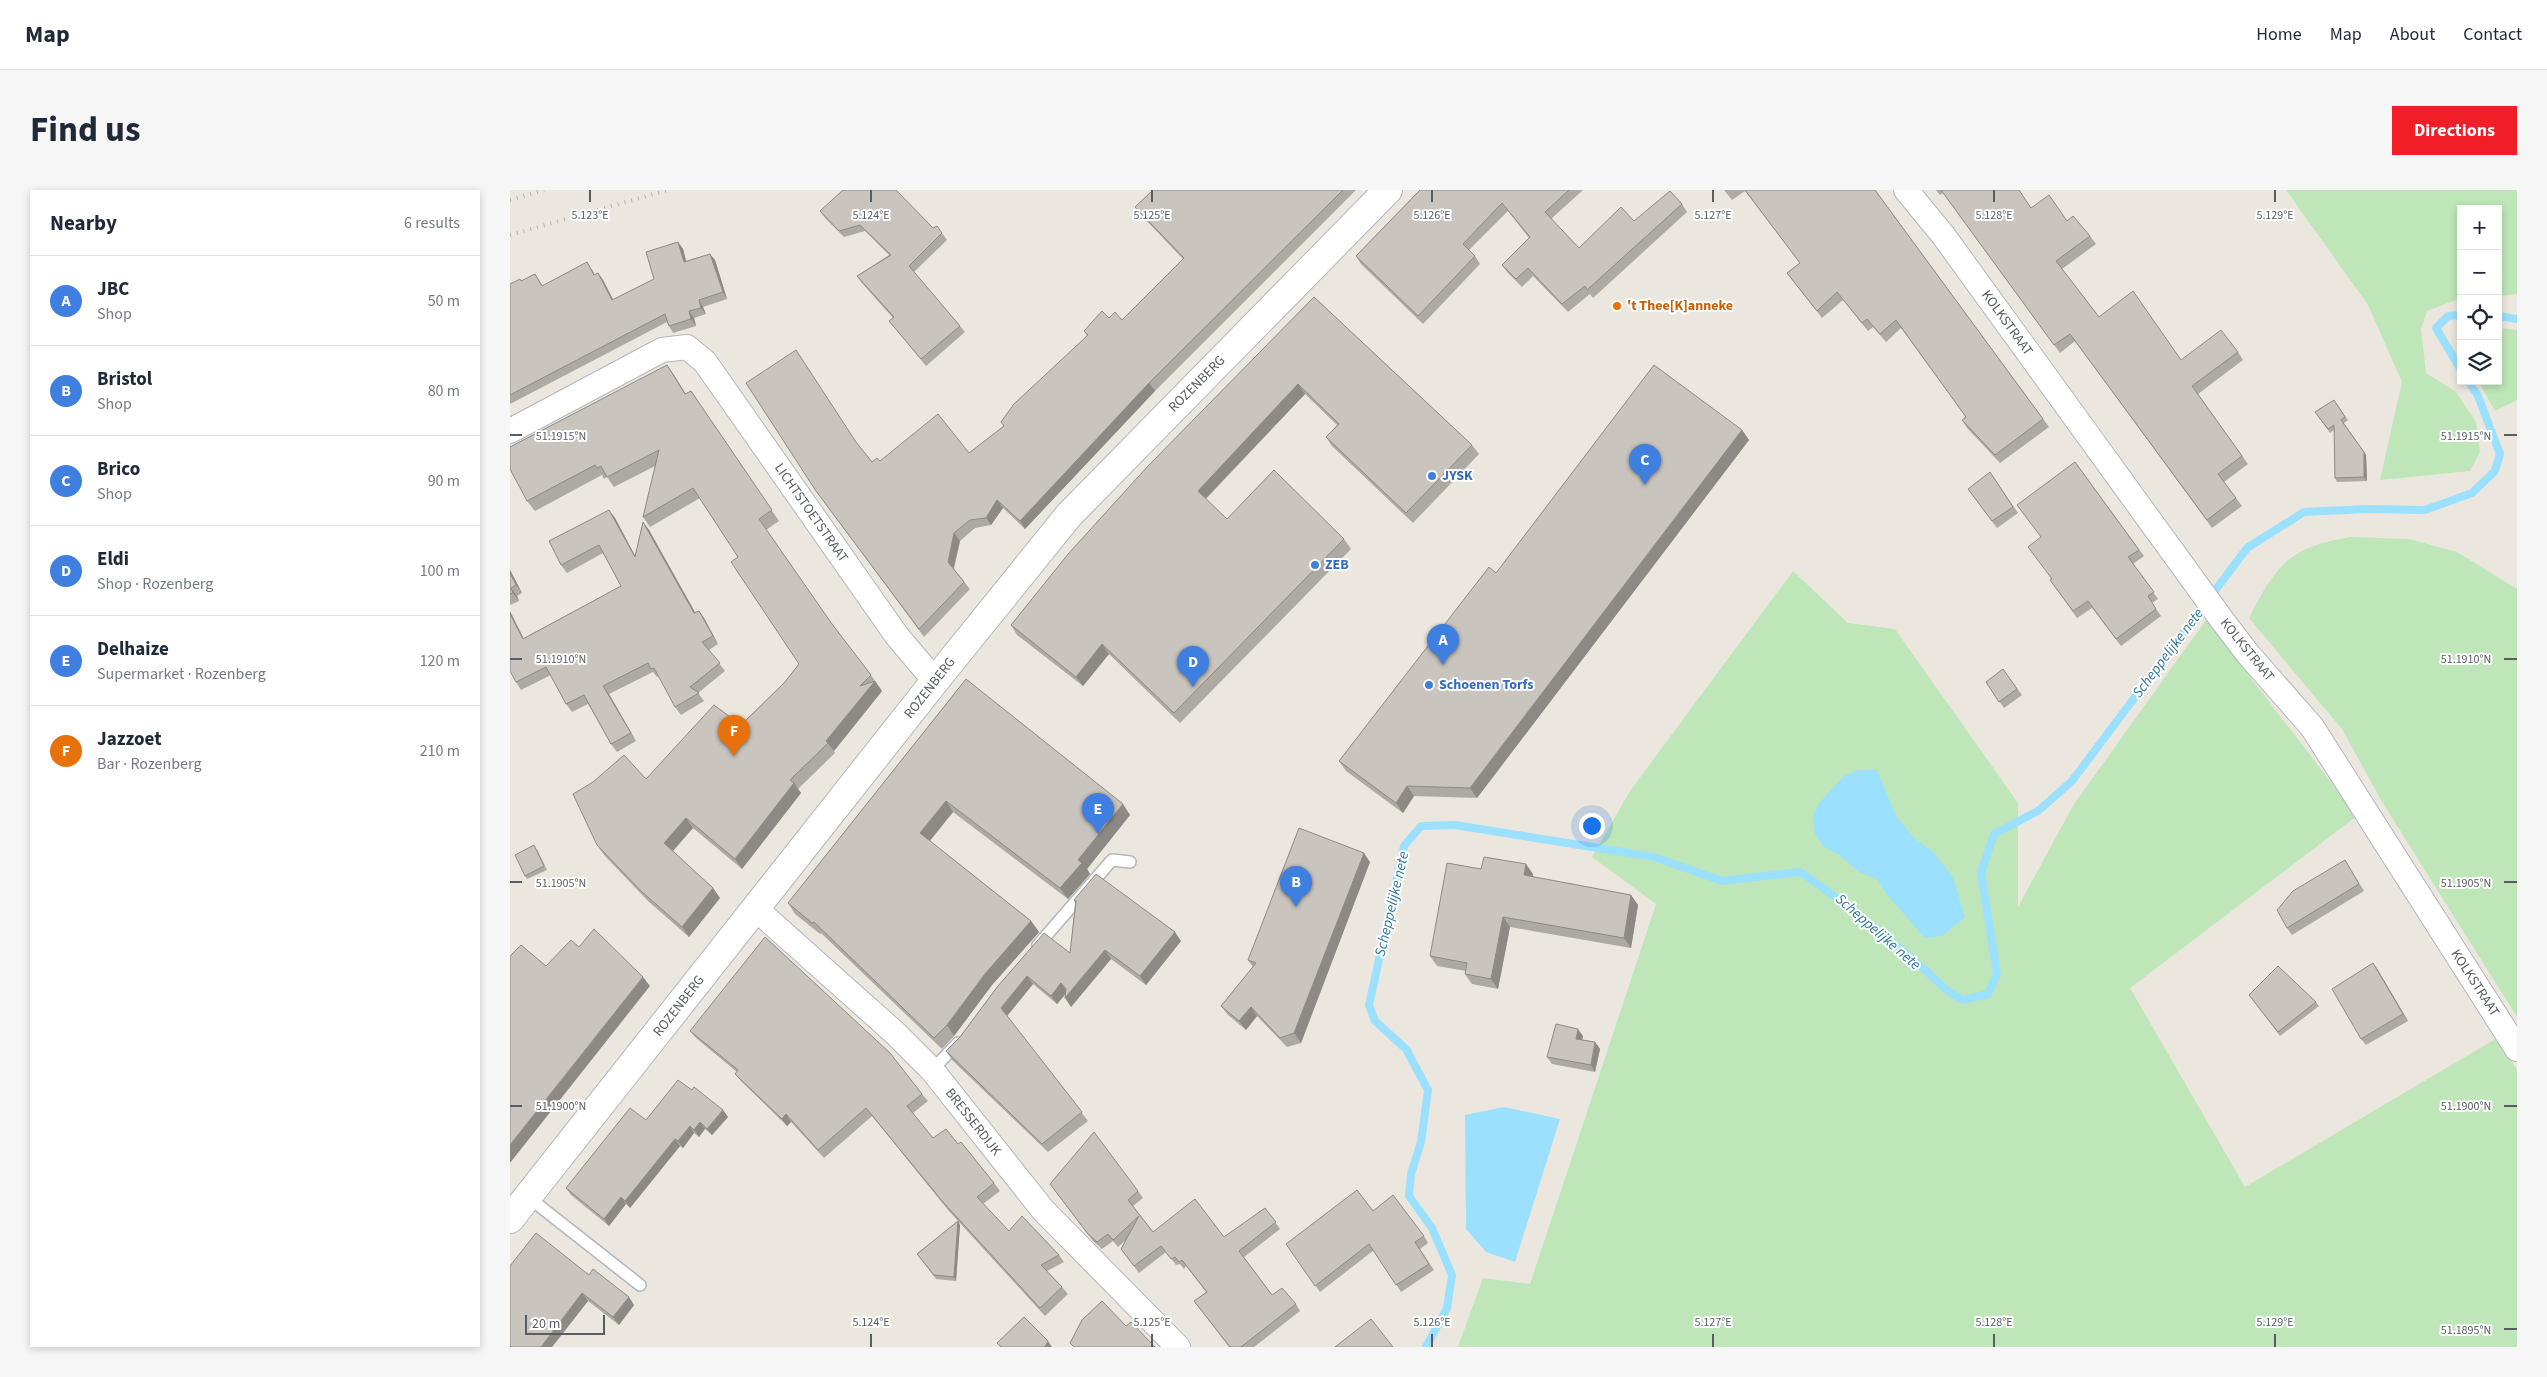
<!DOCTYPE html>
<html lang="en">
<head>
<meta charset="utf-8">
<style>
	:root { --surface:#fff; --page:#f6f6f7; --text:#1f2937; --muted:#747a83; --line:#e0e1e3; --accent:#f21e27 }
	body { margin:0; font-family:"Source Sans 3",sans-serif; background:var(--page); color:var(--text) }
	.controls { position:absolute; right:15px; top:15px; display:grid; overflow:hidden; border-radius:0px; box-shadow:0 2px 8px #0003 }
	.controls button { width:45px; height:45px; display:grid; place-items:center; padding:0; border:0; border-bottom:1px solid var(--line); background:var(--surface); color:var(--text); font:25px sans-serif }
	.scale { position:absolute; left:15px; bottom:12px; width:80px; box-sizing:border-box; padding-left:5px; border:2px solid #575d61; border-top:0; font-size:14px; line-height:18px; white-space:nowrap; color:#575d61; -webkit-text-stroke:4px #fff; paint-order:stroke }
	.you { position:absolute; left:1081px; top:635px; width:18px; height:18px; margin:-12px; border:4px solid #fff; border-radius:50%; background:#1a73e8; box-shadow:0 0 0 8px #1a73e833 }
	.badge { display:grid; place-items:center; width:32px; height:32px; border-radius:50%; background:var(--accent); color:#fff; font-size:16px; font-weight:700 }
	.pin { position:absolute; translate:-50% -41px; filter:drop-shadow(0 1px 2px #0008) }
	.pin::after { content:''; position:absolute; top:26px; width:18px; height:15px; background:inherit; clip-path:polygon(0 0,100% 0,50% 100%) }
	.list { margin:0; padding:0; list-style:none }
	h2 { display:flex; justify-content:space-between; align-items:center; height:65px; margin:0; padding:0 20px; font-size:21px }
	h2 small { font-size:16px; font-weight:400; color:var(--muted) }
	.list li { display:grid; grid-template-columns:32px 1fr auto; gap:15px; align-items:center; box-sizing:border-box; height:90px; padding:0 20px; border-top:1px solid var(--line) }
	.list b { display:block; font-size:19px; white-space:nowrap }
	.list p { margin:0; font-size:16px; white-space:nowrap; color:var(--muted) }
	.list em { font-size:16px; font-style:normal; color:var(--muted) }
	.icon { flex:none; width:28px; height:28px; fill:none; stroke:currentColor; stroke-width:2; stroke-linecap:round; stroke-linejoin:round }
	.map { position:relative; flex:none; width:2007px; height:1157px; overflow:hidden; border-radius:0px }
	header { display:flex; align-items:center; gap:30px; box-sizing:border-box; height:70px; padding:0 25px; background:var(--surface); border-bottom:1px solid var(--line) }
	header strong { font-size:24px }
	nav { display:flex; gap:28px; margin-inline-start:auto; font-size:18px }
	.intro { display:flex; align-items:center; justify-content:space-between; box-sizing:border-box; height:120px; padding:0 30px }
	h1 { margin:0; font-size:35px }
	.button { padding:12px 22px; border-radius:0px; background:var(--accent); color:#fff; font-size:18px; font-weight:700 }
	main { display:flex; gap:30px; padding:0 30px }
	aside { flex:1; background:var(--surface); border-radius:0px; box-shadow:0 2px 8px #0003 }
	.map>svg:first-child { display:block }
</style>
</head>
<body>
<header>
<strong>Map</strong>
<nav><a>Home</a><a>Map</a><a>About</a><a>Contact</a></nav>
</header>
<div class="intro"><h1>Find us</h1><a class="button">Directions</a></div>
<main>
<aside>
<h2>Nearby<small>6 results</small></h2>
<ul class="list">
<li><span class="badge" style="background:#3f7fe0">A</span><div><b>JBC</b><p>Shop</p></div><em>50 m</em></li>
<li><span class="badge" style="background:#3f7fe0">B</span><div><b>Bristol</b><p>Shop</p></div><em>80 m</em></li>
<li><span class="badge" style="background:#3f7fe0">C</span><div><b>Brico</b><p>Shop</p></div><em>90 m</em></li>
<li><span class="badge" style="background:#3f7fe0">D</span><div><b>Eldi</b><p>Shop · Rozenberg</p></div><em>100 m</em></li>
<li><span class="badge" style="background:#3f7fe0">E</span><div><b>Delhaize</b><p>Supermarket · Rozenberg</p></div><em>120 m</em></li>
<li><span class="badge" style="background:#e8710a">F</span><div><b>Jazzoet</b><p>Bar · Rozenberg</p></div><em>210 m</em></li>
</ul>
</aside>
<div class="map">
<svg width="2007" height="1157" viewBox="0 0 2007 1157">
	<rect width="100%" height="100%" fill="#ece7de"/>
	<!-- green -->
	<path fill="#bee6b8" d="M1776,0H2007V104L1988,106V19H1951V108L1917,121L1911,139L1916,183L1946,202L1966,232L1970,262L1960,281L1870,290L1892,192L1858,115Z
		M1988,138L2007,140V210L1985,221L1968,191H1988Z
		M1841,347L1899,349L1947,362L2007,399V827L1871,610L1832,539L1739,428C1767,374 1779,357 1841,347Z
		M1283,381L1338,433L1385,439L1508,613V717L1564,614L1696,430L1847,626L1620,798L1735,997L1987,848L2007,880V1157H948L973,1088L1020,1094L1146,714L1082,667L1120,601Z"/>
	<!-- water -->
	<path fill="#9be0ff" d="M1349,580H1367L1386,626L1404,648L1423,662L1443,687L1455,727L1432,746L1415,748L1377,705L1367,689L1349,682L1329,665L1313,656L1305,644L1303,625L1309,613L1334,586Z
		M994,917L1050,929L1005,1072L976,1062L956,1039L955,925Z"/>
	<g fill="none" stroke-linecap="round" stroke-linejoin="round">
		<!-- stream -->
		<path stroke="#9be0ff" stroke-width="8" d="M1951,125L1938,126L1926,138L1951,180
			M1988,126L2007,129
			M916,1157L937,1118L942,1085L922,1038L899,1006L901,984L911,952L918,900L896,859L865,831L859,815L894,656L911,636L945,635L1144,667L1212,691L1290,682C1331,709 1368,741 1406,772C1422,785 1434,801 1453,810L1478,804L1487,784L1471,683L1484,644L1528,621L1562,591L1737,358L1794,322L1856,319L1915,320L1962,303L1985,281L1990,264L1968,206L1958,191"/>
		<defs>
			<path id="lane" d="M528,755L602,670L620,672
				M422,880L448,853
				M18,1007L130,1095"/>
			<path id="street" d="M1396,0L1433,45L1712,430L1738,464L1802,537L2007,859
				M0,241L152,160L177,157L195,172L387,446L425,491
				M246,719L385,843L422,880L533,1020L668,1157"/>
			<path id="secondary" d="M0,1029L425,491L559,325L878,0"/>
		</defs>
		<!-- lane casing -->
		<use href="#lane" stroke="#b1b6bb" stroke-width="14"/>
		<!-- street casing -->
		<use href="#street" stroke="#b1b6bb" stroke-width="26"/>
		<!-- secondary casing -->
		<use href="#secondary" stroke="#b2b7bd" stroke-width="30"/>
		<!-- lane -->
		<use href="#lane" stroke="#fff" stroke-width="11"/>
		<!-- street -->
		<use href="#street" stroke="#fff" stroke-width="24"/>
		<!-- secondary -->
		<use href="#secondary" stroke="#fff" stroke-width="28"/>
		<!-- rail -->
		<path stroke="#afb0b1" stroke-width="4" stroke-dasharray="1 6" stroke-linecap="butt" d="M0,10L34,0
			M0,45L158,0"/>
	</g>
	<!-- wall -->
	<path fill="#ada9a3" d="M643,0H846L645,201L515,339L493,318L481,335L465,338L450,351L444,379L460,399L414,447L312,309L348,255L362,272L370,271L459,263L494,236L491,232L577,146L574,141L599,128L612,130L673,69L631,25L625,17Z
		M910,0H1073L1041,29L1069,58L1124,31L1172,14L1177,22L1083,108L1080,104L1058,122L1023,86L1012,97L997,82L992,75L1019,48L998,21L959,60L965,66L970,74L913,134L851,74L846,66Z
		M1214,0H1365L1539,237L1490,273L1457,238L1452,230L1456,227L1391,138L1376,152L1363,137L1358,141L1333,110L1312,128L1277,83L1290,73L1235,1L1222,10Z
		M1426,0H1509L1521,18L1557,31L1580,46L1586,54L1552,79L1589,127L1671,170L1728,162L1733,170L1688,204L1738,274L1714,292L1732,316L1702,338L1565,151L1550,163L1433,3L1430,5Z
		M310,21L423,38L427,36L437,50L404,82L450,136L455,142L416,176L379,131L383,128L351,92L347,86L379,65L355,41L334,47L315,28Z
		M168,52L173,59L176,71L205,70L217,109L193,117L196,124L184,128L186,136L163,143L159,136L157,132L0,214V94L12,91L25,84L33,96L82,79L85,85L88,83L93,90L103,110L144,89Z
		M804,107L962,255L969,264L903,333L822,256L816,247L827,235L795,204L696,309L717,329L834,349L841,359L670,533L599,464L573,496L507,445L501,435Z
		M164,185L175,204L181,201L269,331L256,340L322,434L361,485L372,501L324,561L325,563L288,599L291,603L232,679L183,638L163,661L203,698L210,708L179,747L138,711L94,665L87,655L136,589L231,535L274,493L289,474L228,367L190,308L140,337L133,327L145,276L104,297L97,287L94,289L92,285L25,321L17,311Z
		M1824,210L1838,230L1834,233L1856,265L1857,291L1827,292L1825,288L1824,240L1820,243L1805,222Z
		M1232,240L1239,250L967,608L904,606L893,623L836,581L829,571L986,383Z
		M1565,272L1634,366L1623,374L1648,409L1642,413L1651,426L1611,456L1582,418L1567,428L1540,390L1542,389L1531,347Z
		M1480,282L1508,323L1487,338L1458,299Z
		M99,320L105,328L125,366L133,332L139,340L185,423L189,421L194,428L208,454L199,460L215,481L188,503L194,511L171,525L165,517L149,486L147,487L143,482L99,504L126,551L107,562L101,554L78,514L62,522L56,514L41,485L11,500L6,492L14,448L111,396L93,363L57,383L51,375Z
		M0,380L12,403L7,406L9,411L0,415Z
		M1493,479L1512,505L1494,518L1476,492Z
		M456,489L620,625L577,679L580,684L558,709L443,622L420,651L521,731L529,742L482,795L444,846L432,859L311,743L310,744L285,724L278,713Z
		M27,659L37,680L17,689L15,686Z
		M1835,670L1854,701L1782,745L1777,738Z
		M860,672L791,853L777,857L747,826L736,840L718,825L711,816L743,777L738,770Z
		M971,679L1023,684L1022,687L1121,705L1128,715L1121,758L1000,737L988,799L962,794L955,784L956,781L927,776L920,766Z
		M564,710L671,751L636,795L601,769L561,817L555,805L547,814L523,794L497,826L578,931L538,962L442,870L436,861L450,847L488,796L560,763L565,713Z
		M1863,773L1898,831L1856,855L1851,849Z
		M1739,805L1806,812L1809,816L1770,846Z
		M180,841L412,904L418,911L403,923L423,948L448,954L484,993L490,1001L473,1014L499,1041L549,1065L554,1072L537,1081L552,1097L558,1104L535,1126L438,1020L362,926L314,968L281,932L277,936L231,891L225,884L227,882L186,848Z
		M1073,846L1072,850L1085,852L1090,859L1085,882L1042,874L1037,867Z
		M213,920L218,927L202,945L195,939L189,947L184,943L173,958L170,956L120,1018L116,1014L99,1036L61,1005L56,998L136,930Z
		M545,1001H628L633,1008L623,1016L643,1042L714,1047L755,1018L770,1039L734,1067L762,1105L786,1114L790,1121L744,1157H719L684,1111L696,1102L676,1076L674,1079L670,1074L666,1075L656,1062L629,1083L611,1059L617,1049L608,1057L603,1051L592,1059L583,1051Z
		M863,1021L914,1046L918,1053L910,1059L924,1080L891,1102L864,1060L810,1102L776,1054Z
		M448,1031L450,1035L446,1091L426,1089L407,1064Z
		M79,1085L124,1115L109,1135L78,1111L42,1157Z"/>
	<!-- shaded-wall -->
	<path fill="#8d8984" d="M168,52L173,59L178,78L174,72Z
		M200,64L205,70L217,109L213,102Z
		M88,83L93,90L107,117L102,110Z
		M189,110L193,117L196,124L191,118Z
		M179,121L184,128L186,136L181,129Z
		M157,175L164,185L182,214L175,204Z
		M639,193L645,201L515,339L510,331Z
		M788,194L795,204L694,310L688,301Z
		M1232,240L1239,250L967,608L960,598Z
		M1854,262L1856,265L1857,291L1854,287Z
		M487,310L493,318L481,335L476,328Z
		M99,320L105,328L130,375L125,367Z
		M133,332L139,340L190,431L184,423Z
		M444,343L450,351L443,380L438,372Z
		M0,380L12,403L6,395L0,383Z
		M1,398L7,406L9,411L3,403Z
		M0,421L18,457L13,449L0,424Z
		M189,421L194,428L208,454L203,446Z
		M592,454L599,464L573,496L566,487Z
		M365,491L372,501L324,561L316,551Z
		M93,496L99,504L126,551L121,543Z
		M284,593L291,603L232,679L225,669Z
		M897,596L904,606L893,623L886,613Z
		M436,611L443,622L417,654L410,643Z
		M613,614L620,625L577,679L580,684L558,709L550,698L568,670Z
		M176,628L183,638L161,663L154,653Z
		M854,663L860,672L791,853L784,843Z
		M1016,674L1023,684L1021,695L1014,685Z
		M203,698L210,708L179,747L172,737Z
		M1121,705L1128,715L1121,758L1114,748Z
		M993,727L1000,737L988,799L981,789Z
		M521,731L529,742L482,795L444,846L437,835L475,784Z
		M665,742L671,751L636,795L630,786Z
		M595,760L601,769L561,817L555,808Z
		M1863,773L1868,780L1898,831L1893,824Z
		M517,786L523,794L497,826L491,818Z
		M133,787L140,796L0,973V955Z
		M551,793L557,802L547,814L541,806Z
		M741,817L747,826L736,840L729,831Z
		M1068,839L1073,846L1071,855L1066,849Z
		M1085,852L1090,859L1085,882L1081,875Z
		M213,920L218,927L202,945L197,939Z
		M276,924L281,932L277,936L272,929Z
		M190,932L195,939L189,947L184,940Z
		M180,936L184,943L173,958L168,951Z
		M165,949L170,956L120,1018L115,1011Z
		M111,1007L116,1014L99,1036L94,1029Z
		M448,1031L450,1035L446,1091L444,1087Z
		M72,1103L78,1111L42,1157H31Z
		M119,1107L124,1115L109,1135L103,1127Z
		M538,1151L542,1157H535Z"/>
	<!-- building -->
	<path fill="#c9c4bd" stroke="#8d8984" d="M333,0H386L423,38L427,36L432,43L399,76L450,136L411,169L379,131L384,127L347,86L381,65L350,35L329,41L310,21Z
		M643,0H833L639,193L510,331L487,310L476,328L460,330L444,343L438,372L454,392L409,439L306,301L236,193L286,160L346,252L362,272L367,268L370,271L428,224L459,263L494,236L491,232L504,214L578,145L574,141L592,121L599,128L605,122L612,130L674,68L625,17Z
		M910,0H1059L1035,22L1069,58L1111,17L1124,31L1160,1L1172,14L1077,100L1075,96L1052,114L1018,78L1006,89L992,75L1020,47L992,13L953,54L965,66L908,126L846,66Z
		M1235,0H1365L1533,229L1485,265L1452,230L1456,227L1386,130L1370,144L1357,129L1352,133L1327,102L1307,121L1277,83L1290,73Z
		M1431,0H1509L1521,18L1539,5L1557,31L1563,26L1580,46L1546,71L1589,127L1623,101L1671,170L1711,140L1728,162L1682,196L1732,266L1708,284L1726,308L1697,330L1560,144L1544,155Z
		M168,52L174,72L200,64L213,102L189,110L191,118L179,121L181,129L159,136L155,124L0,205V94L10,89L11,91L25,84L32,96L77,72L84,85L88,83L102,110L144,89L136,62Z
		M804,107L962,255L896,323L816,247L829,234L788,194L688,301L717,329L764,280L834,349L664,523L592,454L566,487L501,435L559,363L638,276Z
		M157,175L175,204L181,201L262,320L249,329L322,434L361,485L350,496L365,491L316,551L318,553L280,590L284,593L225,669L176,628L154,653L203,698L172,737L131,701L87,655L63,604L83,592L114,565L136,589L204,515L231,535L274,493L289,474L221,372L228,367L183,298L133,327L149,260L97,287L91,276L87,278L85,275L17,311L0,279V257Z
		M1144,175L1232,240L960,598L897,596L886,613L829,571L979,377L986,383Z
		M1824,210L1835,227L1831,230L1854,262V287L1825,288L1824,235L1818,239L1805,222Z
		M1565,272L1629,360L1618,367L1644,402L1638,406L1646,419L1606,449L1578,411L1563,421L1540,390L1542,389L1518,357L1531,347L1507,315Z
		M1480,282L1503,317L1482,331L1458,299Z
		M99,320L125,367L133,332L184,423L189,421L203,446L192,452L210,473L180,497L189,503L165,517L144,478L141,479L138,473L93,496L121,543L101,554L74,505L56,514L36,477L6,492L0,481V424L13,449L111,396L89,355L51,375L39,351Z
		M0,383L6,395L1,398L3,403L0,404Z
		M1493,479L1507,499L1489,512L1476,492Z
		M456,489L613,614L568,670L572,673L550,698L436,611L410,643L521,731L475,784L437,835L424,848L304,732L302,733L278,713Z
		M789,638L854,663L784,843L770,848L741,817L729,831L711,816L746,773L738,770Z
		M24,655L34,676L15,686L5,665Z
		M974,667L1016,674L1014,685L1121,705L1114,748L993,727L981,789L955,784L957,773L920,766L937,673L971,679Z
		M1835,670L1849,694L1777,738L1767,720L1783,701Z
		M586,684L665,742L630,786L595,760L555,808L556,799L551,793L541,806L517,786L491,818L572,922L532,954L436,861L450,847L488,796L534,743L560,763L566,711L564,710Z
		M84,739L133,787L0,955V766L11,755L36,776L61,750L69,757Z
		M255,747L380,863L412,904L397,916L423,948L436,939L448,954L451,952L484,993L467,1007L499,1041L512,1026L549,1065L531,1075L552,1097L530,1118L433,1012L356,918L308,960L276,924L272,929L225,884L228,880L180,841Z
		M1863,773L1893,824L1851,849L1822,799Z
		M1768,776L1806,812L1768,842L1739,805Z
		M1046,834L1068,839L1066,849L1085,852L1081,875L1037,867Z
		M168,890L182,900L184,897L213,920L197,939L190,932L184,940L180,936L168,951L165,949L115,1011L111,1007L94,1029L56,998L120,918L136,930Z
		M584,942L628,1001L618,1010L643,1042L685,1009L714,1047L755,1018L766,1032L729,1061L762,1105L772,1098L786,1114L731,1157H720L684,1111L697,1102L672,1070L669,1072L665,1067L661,1069L651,1056L624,1076L611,1059L629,1026L603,1050L598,1044L587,1052L578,1044L540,994Z
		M847,1000L863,1021L883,1005L914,1046L905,1052L919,1074L886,1095L859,1054L805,1096L776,1054Z
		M448,1031L444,1087L424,1085L407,1064Z
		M26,1043L79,1085L83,1079L119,1107L103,1127L72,1103L31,1157H0V1076Z
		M592,1111L616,1136L621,1132L645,1157H564L560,1153L572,1130Z
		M514,1127L538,1151L535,1157H491L487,1153Z
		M861,1129L883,1157H825Z"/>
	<!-- ticks -->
	<path fill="none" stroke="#575d61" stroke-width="2" d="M80,0V12M361,0V12M642,0V12M922,0V12M1203,0V12M1484,0V12M1765,0V12M0,245H12M1994,245H2007M0,469H12M1994,469H2007M0,692H12M1994,692H2007M0,916H12M1994,916H2007M1994,1139H2007M361,1144V1157M642,1144V1157M922,1144V1157M1203,1144V1157M1484,1144V1157M1765,1144V1157"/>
	<!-- markers -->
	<circle fill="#e8710a" stroke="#fff" stroke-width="2" cx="1107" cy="116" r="5"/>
	<g fill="#3f7fe0" stroke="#fff" stroke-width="2">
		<circle cx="922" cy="286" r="5"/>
		<circle cx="805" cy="375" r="5"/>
		<circle cx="919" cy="495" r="5"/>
	</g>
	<g text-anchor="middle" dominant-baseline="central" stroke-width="4" stroke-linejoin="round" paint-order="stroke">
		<!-- food labels -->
		<g font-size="14" font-weight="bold" fill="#c56008" stroke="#fff" text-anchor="start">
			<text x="1117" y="116">'t Thee[K]anneke</text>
		</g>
		<!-- street labels -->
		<g font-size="14" fill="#575d61" stroke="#fff">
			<text transform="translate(1497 133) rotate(54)">KOLKSTRAAT</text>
			<text transform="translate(687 194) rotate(-45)">ROZENBERG</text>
			<text transform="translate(301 323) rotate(55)">LICHTSTOETSTRAAT</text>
			<text transform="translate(1737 460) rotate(51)">KOLKSTRAAT</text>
			<text transform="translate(420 498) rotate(-52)">ROZENBERG</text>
			<text transform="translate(1965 793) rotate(57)">KOLKSTRAAT</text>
			<text transform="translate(169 816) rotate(-52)">ROZENBERG</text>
			<text transform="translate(463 932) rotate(52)">BRESSERDIJK</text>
		</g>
		<!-- shop labels -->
		<g font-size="14" font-weight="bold" fill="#366cbe" stroke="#fff" text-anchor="start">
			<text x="932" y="286">JYSK</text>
			<text x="815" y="375">ZEB</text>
			<text x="929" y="495">Schoenen Torfs</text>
		</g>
		<!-- water labels -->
		<g font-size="15" font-style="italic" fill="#3077a3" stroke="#fff">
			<text transform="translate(1658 463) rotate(-53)">Scheppelijke nete</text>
			<text transform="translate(882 714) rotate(-77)">Scheppelijke nete</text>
			<text transform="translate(1368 742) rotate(41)">Scheppelijke nete</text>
		</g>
	</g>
	<g font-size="12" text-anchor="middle" fill="#575d61" stroke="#fff" stroke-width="4" stroke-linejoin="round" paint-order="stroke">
		<text x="80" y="29">5.123°E</text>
		<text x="361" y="29">5.124°E</text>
		<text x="642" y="29">5.125°E</text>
		<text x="922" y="29">5.126°E</text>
		<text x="1203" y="29">5.127°E</text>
		<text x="1484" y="29">5.128°E</text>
		<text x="1765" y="29">5.129°E</text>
		<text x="51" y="250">51.1915°N</text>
		<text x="1956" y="250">51.1915°N</text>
		<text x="51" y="473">51.1910°N</text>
		<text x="1956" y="473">51.1910°N</text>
		<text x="51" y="697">51.1905°N</text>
		<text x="1956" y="697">51.1905°N</text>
		<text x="51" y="920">51.1900°N</text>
		<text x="1956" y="920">51.1900°N</text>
		<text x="361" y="1136">5.124°E</text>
		<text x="642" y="1136">5.125°E</text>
		<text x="922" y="1136">5.126°E</text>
		<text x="1203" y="1136">5.127°E</text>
		<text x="1484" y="1136">5.128°E</text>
		<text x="1765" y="1136">5.129°E</text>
		<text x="1956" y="1144">51.1895°N</text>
	</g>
</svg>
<div class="controls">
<button>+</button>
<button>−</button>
<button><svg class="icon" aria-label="locate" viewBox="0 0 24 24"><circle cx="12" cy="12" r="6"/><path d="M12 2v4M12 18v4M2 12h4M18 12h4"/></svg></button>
<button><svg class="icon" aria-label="layers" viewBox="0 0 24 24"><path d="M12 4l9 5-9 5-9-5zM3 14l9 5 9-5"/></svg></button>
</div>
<div class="scale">20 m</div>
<div class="you"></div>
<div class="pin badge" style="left:933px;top:475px;background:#3f7fe0">A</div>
<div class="pin badge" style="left:786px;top:717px;background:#3f7fe0">B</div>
<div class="pin badge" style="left:1135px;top:295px;background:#3f7fe0">C</div>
<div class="pin badge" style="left:683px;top:497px;background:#3f7fe0">D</div>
<div class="pin badge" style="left:588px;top:644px;background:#3f7fe0">E</div>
<div class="pin badge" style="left:224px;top:566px;background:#e8710a">F</div>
</div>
</main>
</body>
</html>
